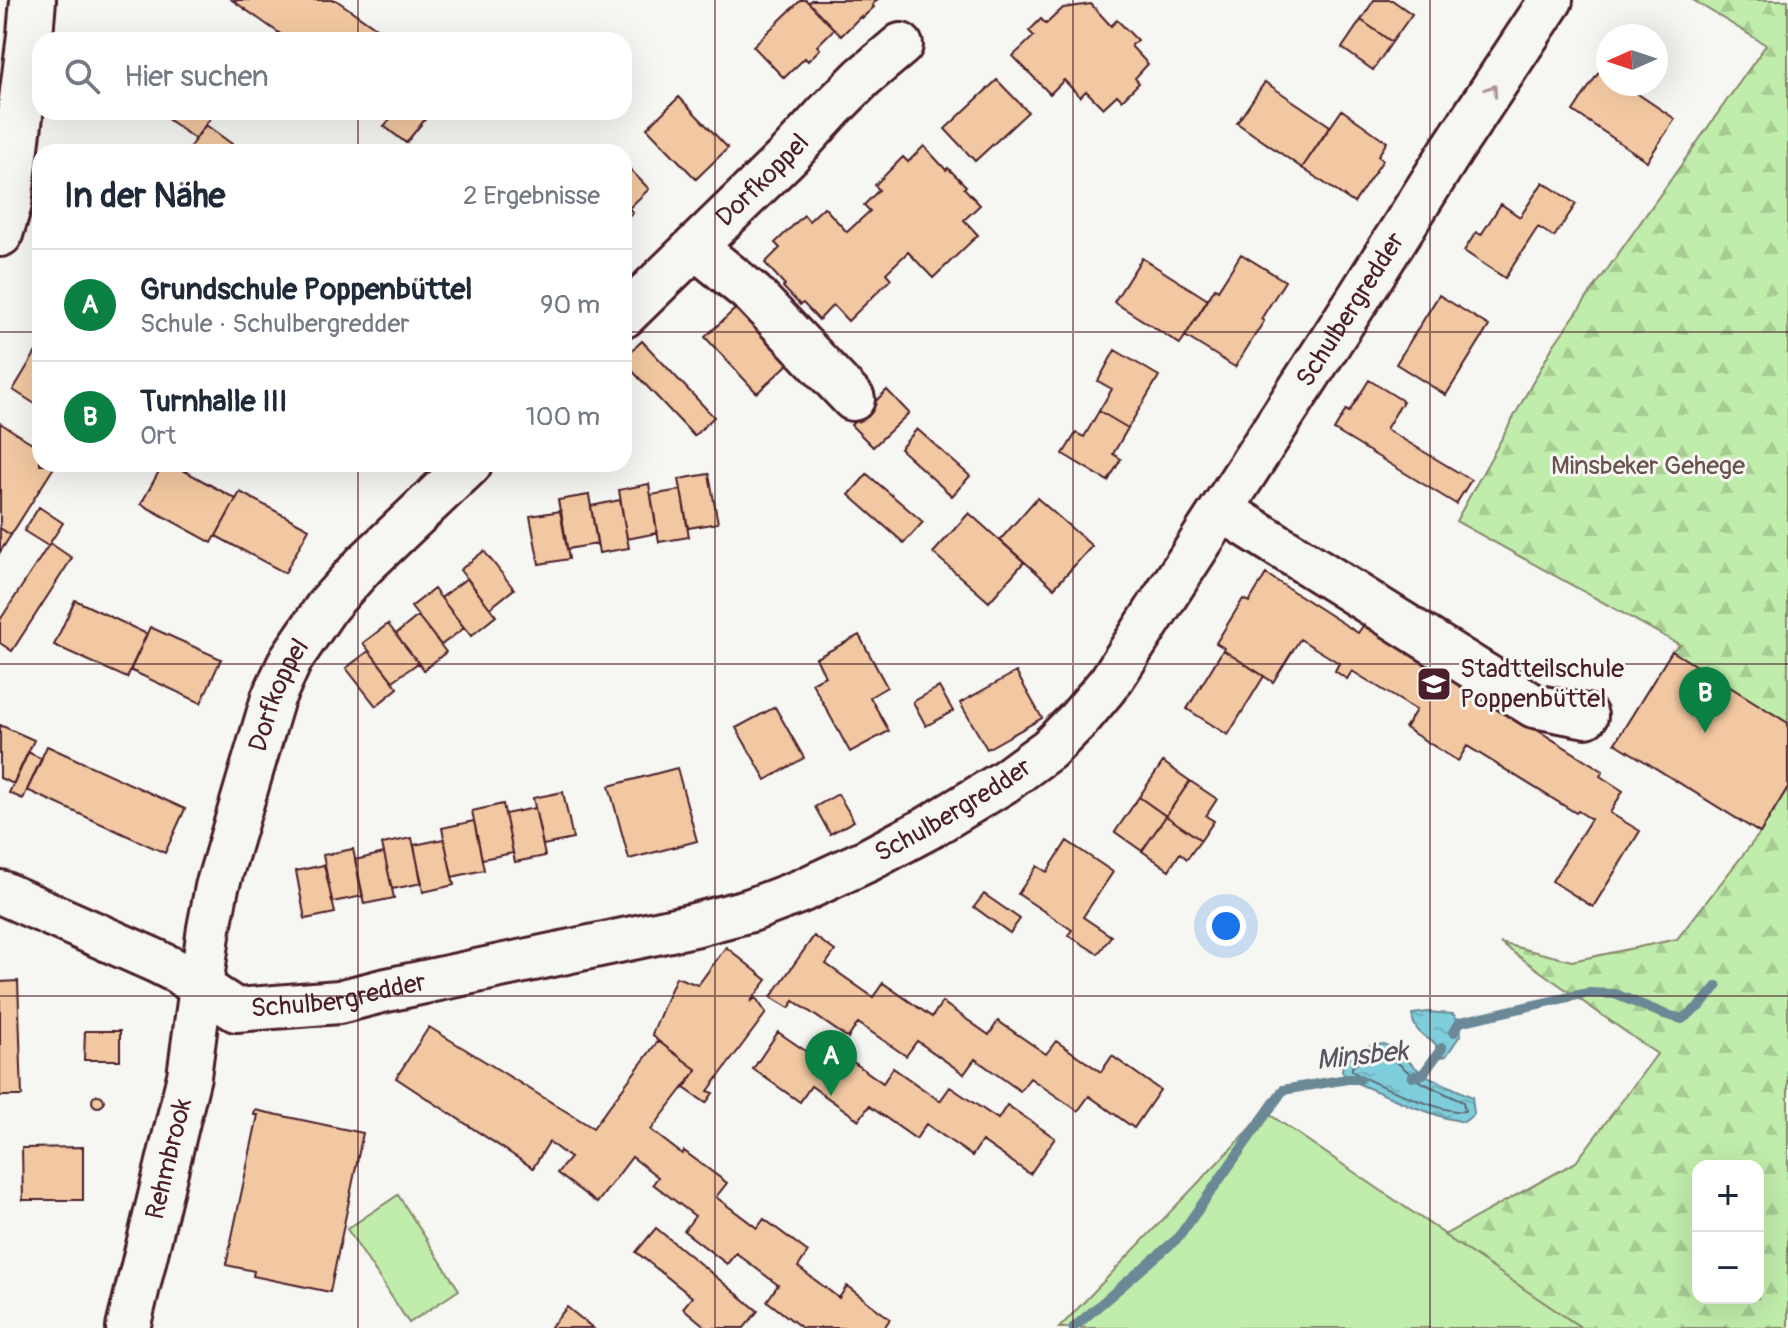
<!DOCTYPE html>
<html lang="de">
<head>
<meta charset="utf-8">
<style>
	:root { --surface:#fff; --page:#f2f2f3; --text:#1f2937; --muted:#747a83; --line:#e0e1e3; --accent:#0b8043 }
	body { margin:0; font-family:Pangolin,sans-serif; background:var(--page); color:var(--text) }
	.controls { position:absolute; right:24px; bottom:24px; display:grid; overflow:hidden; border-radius:16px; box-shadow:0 8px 32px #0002 }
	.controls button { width:72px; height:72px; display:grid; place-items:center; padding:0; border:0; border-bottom:2px solid var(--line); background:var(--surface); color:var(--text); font:40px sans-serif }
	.compass { position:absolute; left:1596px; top:24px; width:72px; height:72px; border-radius:50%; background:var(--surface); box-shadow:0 8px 32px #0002; rotate:267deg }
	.you { position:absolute; left:1226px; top:926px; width:28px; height:28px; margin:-20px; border:6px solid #fff; border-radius:50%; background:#1a73e8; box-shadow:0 0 0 12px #1a73e833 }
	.badge { display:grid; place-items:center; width:52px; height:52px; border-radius:50%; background:var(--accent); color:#fff; font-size:26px; font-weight:700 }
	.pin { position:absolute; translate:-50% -66px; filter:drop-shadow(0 2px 4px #0008) }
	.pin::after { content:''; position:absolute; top:42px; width:28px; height:24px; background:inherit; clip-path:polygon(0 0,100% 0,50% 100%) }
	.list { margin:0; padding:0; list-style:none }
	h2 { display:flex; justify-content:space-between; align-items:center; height:104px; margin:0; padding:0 32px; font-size:34px }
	h2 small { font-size:26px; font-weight:400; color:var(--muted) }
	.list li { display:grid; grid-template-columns:52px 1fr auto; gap:24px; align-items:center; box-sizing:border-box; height:112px; padding:0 32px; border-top:2px solid var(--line) }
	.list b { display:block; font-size:30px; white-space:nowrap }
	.list p { margin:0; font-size:26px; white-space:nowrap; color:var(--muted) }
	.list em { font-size:26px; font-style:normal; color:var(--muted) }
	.icon { flex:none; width:44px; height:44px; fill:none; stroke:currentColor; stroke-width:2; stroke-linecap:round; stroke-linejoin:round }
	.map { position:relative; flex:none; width:1788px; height:1328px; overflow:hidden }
	.search { position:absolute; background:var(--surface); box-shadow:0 8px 32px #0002; left:32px; top:32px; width:600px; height:88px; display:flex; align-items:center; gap:20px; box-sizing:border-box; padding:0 28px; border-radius:24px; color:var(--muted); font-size:30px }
	.panel { position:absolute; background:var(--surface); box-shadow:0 8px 32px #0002; left:32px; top:144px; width:600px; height:328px; border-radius:24px }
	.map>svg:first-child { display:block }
</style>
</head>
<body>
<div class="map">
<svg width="1788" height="1328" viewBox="0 0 1788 1328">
	<defs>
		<pattern id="forest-firs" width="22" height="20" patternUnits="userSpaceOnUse" patternTransform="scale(2)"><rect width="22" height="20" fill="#c0edab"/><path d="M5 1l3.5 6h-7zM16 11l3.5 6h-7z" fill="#a6cb93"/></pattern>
		<pattern id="water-ripples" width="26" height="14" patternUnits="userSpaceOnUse" patternTransform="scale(2)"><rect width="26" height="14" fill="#7fcedc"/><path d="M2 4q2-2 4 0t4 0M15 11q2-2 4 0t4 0" fill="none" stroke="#6fb0bd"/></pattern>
	</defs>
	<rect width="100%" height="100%" fill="#f6f6f2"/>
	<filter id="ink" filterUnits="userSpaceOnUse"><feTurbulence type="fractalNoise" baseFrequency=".0125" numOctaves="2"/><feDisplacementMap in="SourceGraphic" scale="16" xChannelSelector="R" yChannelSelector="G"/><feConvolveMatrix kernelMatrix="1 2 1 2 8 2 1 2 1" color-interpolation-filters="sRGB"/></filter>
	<g filter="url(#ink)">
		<!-- green -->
		<path fill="#c0edab" stroke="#85866b" stroke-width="2" d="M1266,1112L1582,1328H1059Z
			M398,1195L459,1290L409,1323L347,1229Z"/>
		<!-- forest -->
		<path fill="url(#forest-firs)" stroke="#85866b" stroke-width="2" fill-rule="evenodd" d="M1693,0H1788V723L1672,651L1680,645L1456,521L1553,346L1766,45Z
			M1788,787V1328H1582L1444,1235L1576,1162L1657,1054L1500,943L1572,961L1677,939L1760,833ZM1698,1166H1758V1298H1698Z"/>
		<!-- water -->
		<path fill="url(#water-ripples)" stroke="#6a8895" stroke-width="2" d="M1427,1012L1453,1014L1460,1022L1461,1034L1446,1056L1436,1058V1044C1423,1036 1413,1030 1412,1014Z
			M1384,1044L1397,1051L1423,1074L1472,1097L1474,1114L1464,1122L1446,1118L1411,1106L1347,1079L1342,1071L1343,1063L1368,1046Z"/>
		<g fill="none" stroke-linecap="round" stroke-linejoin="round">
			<!-- shore -->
			<path stroke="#5f6572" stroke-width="2" d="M1383,1052L1392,1058L1419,1081L1463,1102L1465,1111C1447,1115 1369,1082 1352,1071V1067L1371,1054Z"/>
			<!-- stream -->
			<path stroke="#6a8895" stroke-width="10" d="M1454,1032L1460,1022L1587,993L1615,994L1664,1014L1682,1019L1701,1005L1717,986
				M1412,1077L1423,1074L1442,1048
				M1073,1328L1178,1238L1283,1090L1347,1079H1360"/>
		</g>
		<!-- building -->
		<path fill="#f1c8a1" stroke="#4a1f2b" stroke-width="2" d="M232,0H336L386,35L382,40H289Z
			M801,0H806L834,29L817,46L820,49L808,61L805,58L784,78L753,46Z
			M811,0H877L872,5L874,7L862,18L861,16L841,36L809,3Z
			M1374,0H1392L1412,14L1392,42L1361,20Z
			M1091,4L1111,26L1117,20L1137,40L1131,46L1148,64L1135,78L1139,83L1122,100L1117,95L1103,108L1086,91L1080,97L1064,80L1050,94L1013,56L1034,36L1029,31L1041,19L1046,24L1063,8Z
			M1361,20L1392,42L1373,70L1342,48Z
			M1601,69L1608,74V84H1623L1675,119L1647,161L1573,111Z
			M997,80L1028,112L975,161L945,129Z
			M1265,82L1330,126L1302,168L1237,123Z
			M679,97L728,148L696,179L647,128Z
			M1342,110L1387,142L1378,156L1383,160L1354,203L1302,168Z
			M158,112H215L195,139Z
			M396,112H431L406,143L384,126Z
			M206,125L243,152H186Z
			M924,146L946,170L948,168L966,186L964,188L980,205L964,220L978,235L933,278L908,252L886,273L891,279L848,321L833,305L819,320L803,303L800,305L783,287L785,285L765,263L780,248L775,243L804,215L809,221L824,207L847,232L870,211L864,205L879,190L875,185L903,157L908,162Z
			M624,163L649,189L629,208L633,213L624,221Z
			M1543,182L1576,204L1554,237L1538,227L1505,278L1464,251L1476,232L1481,235L1501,204L1520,217Z
			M1241,254L1285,281L1261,319L1264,321L1235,367L1185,336L1215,288L1218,290Z
			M1142,258L1208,300L1180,344L1114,302Z
			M1439,295L1489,326L1446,395L1396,364Z
			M748,297L800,353L757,393L705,337Z
			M642,341L714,417L694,436L624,362V358Z
			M40,345V407L13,390Z
			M1115,350L1159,376L1128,428L1099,411L1112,389L1098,381Z
			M1369,380L1403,401L1386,429L1471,480L1456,504L1334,430L1346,410L1349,412Z
			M887,390L909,413L873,447L851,425Z
			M1099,411L1128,428L1113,454L1121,459L1108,481L1063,454L1076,433L1084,437Z
			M0,423L40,448V464H56L11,535L0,528Z
			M917,429L970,476L952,496L900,449Z
			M163,464H172L236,499L212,543L141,504Z
			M709,474L718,523L688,528L679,479Z
			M867,474L923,522L904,543L849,495Z
			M649,484L657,533L627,539L619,490Z
			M681,490L689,537L659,542L651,495Z
			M240,492L309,529L285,573L216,536Z
			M589,495L597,544L567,549L558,500Z
			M1037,498L1092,546L1054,588L1000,540Z
			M620,500L629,548L599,553L591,506Z
			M39,507L63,523L48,546L24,531Z
			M561,511L569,559L539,564L530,516Z
			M969,513L1024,562L989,602L933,553Z
			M0,528L11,535L0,552Z
			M50,543L72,558L12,651L0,643V620Z
			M484,551L514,589L490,608L460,570Z
			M1266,574L1358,633L1365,623L1603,771L1600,776L1623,791L1610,813L1640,831L1593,907L1552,881L1591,819L1578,811L1576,813L1467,746L1458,761L1405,728L1416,710L1352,671L1347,679L1335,671L1339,663L1300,639L1273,682L1223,650L1224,648L1216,643L1243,599L1249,602Z
			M467,578L496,616L471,636L441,598Z
			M434,589L464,628L441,645L411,607Z
			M75,600L147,634L127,678L54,645Z
			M418,616L446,652L424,670L396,634Z
			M388,624L418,663L393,681L363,643Z
			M150,627L221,659L201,703L130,670Z
			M859,635L887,687L870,697L889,731L850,752L812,683L825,676L816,658Z
			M1223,650L1264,676L1228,735L1187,709Z
			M369,651L398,688L376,706L346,668Z
			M1672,651L1788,723V787L1760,833L1615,743Z
			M1016,672L1042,718L987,749L960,703Z
			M939,687L953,711L926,726L913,702Z
			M775,707L804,758L766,780L736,728Z
			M0,725L34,740L14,784L0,778Z
			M47,746L185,809L165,853L27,790Z
			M28,752L42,759L23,799L9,793Z
			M1163,762L1190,781L1166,816L1139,797Z
			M677,768L697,841L629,859L609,786Z
			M1190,781L1217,799L1206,816L1214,821L1201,840L1166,816Z
			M563,792L573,839L543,845L533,798Z
			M838,794L854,821L830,834L815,807Z
			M1139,797L1166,816L1142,851L1115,832Z
			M503,804L513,853L482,859L472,811Z
			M535,808L545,856L515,862L505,814Z
			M1166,816L1201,840L1187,859L1180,853L1169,870L1142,851Z
			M474,821L484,870L452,877L442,828Z
			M412,838L422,883L392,889L382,844Z
			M444,839L454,885L423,892L414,845Z
			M1067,841L1113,872L1083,917L1111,936L1098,954L1068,935L1072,930L1018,894L1037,866L1047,872Z
			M353,849L363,896L332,902L323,855Z
			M384,853L394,898L364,904L355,860Z
			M324,865L335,913L305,919L296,871Z
			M984,894L1020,919L1010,933L974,907Z
			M814,936L835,951L826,964L873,997L883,983L932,1017L942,1002L989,1035L998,1021L1046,1054L1056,1041L1101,1072L1112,1056L1160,1090L1134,1128L1089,1096L1078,1111L1030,1078L1020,1091L975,1059L964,1074L917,1041L906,1056L858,1023L848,1038L794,1001L789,1008L771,997Z
			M726,947L767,980L750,1002L756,998L766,1013L708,1091L713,1093L706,1103L684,1088L697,1070L658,1041L652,1034L676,977L698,985Z
			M18,981L22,1096H0V982Z
			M429,1027L593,1128L658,1041L697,1070L651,1130L682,1154L684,1151L727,1183L716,1197L757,1228L764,1219L808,1252L798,1267L839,1298L847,1286L890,1319L884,1328H802L767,1301L778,1285L736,1253L727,1264L684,1231L695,1216L653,1184L658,1177L632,1157L597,1203L557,1173L570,1158L549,1142L533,1168L396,1078Z
			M85,1031H120V1060H84Z
			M778,1032L826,1065L836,1050L883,1083L893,1068L940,1101L950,1087L998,1119L1007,1105L1055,1138L1030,1174L982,1141L972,1156L926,1124L916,1139L869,1106L859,1120L811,1086L800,1102L753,1069Z
			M92 1101a6 6 0 1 1 12 0a6 6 0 1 1-12 0Z
			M255,1110L363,1133L330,1292L253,1276L254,1271L226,1265L258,1115H254Z
			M83,1147V1200H23L22,1148Z
			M656,1228L758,1311L744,1328H707L683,1308L692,1297L636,1252Z
			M567,1307L578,1316L593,1328H550Z"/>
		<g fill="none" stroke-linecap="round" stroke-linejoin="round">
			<defs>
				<g id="minor">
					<path d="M695,247L753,294L853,399"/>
					<path id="s1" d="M624,316L788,156L831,109L863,77L901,45"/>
					<path d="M1222,510L1534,706L1586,716"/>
					<path id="s2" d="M0,892L156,961L176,971L236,1010L339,1002L382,991L694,925L751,910L801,891L868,860L928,828L1004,782L1049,749L1079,719L1110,682L1356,302L1453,148L1551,0"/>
					<path id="s3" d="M128,1328L189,1076L209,928L217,887L273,698L291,659L328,605L364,565L470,464"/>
				</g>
				<path id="major" d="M0,234L9,204L30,35L33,0"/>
			</defs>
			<!-- minor casing -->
			<use href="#minor" stroke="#4a1f2b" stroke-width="48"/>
			<!-- major casing -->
			<use href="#major" stroke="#4a1f2b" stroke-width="50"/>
			<!-- minor -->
			<use href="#minor" stroke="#f6f6f2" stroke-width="42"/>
			<!-- major -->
			<use href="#major" stroke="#f6f6f2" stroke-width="44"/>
		</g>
		<!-- one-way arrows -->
		<defs><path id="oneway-chevron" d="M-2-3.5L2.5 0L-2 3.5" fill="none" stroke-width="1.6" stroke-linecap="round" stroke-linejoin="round" transform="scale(2)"/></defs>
		<use stroke="#a99598" href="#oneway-chevron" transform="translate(1492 90) rotate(-56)"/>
	</g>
	<!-- grid -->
	<path fill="none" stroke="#4a1f2b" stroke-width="2" stroke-opacity="0.55" d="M358,0V40M715,0V1328M1073,0V1328M1430,0V1328M358,112V152M0,332H40M624,332H1788M358,464V1328M0,664H1788M0,996H1788"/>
	<!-- icons -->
	<defs>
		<symbol id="school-square" viewBox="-11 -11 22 22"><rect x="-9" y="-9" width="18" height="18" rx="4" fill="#4a1f2b" stroke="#f6f6f2"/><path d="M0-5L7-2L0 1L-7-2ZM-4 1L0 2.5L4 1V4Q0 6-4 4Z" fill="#fff"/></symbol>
	</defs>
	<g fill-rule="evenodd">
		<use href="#school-square" x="1414" y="664" width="40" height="40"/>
	</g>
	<g text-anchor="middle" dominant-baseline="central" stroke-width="6" stroke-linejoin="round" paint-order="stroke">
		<!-- street labels -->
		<g font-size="26" fill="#4a1f2b" stroke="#f6f6f2">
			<text stroke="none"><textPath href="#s1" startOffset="194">Dorfkoppel</textPath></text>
			<text stroke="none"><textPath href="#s2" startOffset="1664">Schulbergredder</textPath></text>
			<text stroke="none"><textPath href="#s3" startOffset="652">Dorfkoppel</textPath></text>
			<text stroke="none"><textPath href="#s2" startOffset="1016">Schulbergredder</textPath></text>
			<text stroke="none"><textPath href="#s2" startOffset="368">Schulbergredder</textPath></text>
			<text stroke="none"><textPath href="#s3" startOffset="174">Rehmbrook</textPath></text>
		</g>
		<!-- park labels -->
		<g font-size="26" fill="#68524b" stroke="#f6f6f2">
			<text x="1648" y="466">Minsbeker Gehege</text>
		</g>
		<!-- poi labels -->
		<g font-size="26" fill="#4a1f2b" stroke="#f6f6f2" text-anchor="start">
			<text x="1460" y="669">Stadtteilschule<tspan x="1460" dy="30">Poppenbüttel</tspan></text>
		</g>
		<!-- water labels -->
		<g font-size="28" font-style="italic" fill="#5a5460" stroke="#f6f6f2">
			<text transform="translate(1362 1056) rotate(-6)">Minsbek</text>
		</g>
	</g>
</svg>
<div class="controls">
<button>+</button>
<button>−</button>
</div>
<svg class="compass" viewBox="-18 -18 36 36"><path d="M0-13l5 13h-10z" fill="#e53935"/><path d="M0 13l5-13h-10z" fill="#747a83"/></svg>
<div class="you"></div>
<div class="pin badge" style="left:831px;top:1096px">A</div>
<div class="pin badge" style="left:1705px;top:733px">B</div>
<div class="search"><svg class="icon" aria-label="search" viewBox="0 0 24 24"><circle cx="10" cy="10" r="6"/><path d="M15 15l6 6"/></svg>Hier suchen</div>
<section class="panel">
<h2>In der Nähe<small>2 Ergebnisse</small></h2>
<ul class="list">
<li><span class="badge">A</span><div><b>Grundschule Poppenbüttel</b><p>Schule · Schulbergredder</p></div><em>90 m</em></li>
<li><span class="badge">B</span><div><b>Turnhalle III</b><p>Ort</p></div><em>100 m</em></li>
</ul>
</section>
</div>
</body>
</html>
